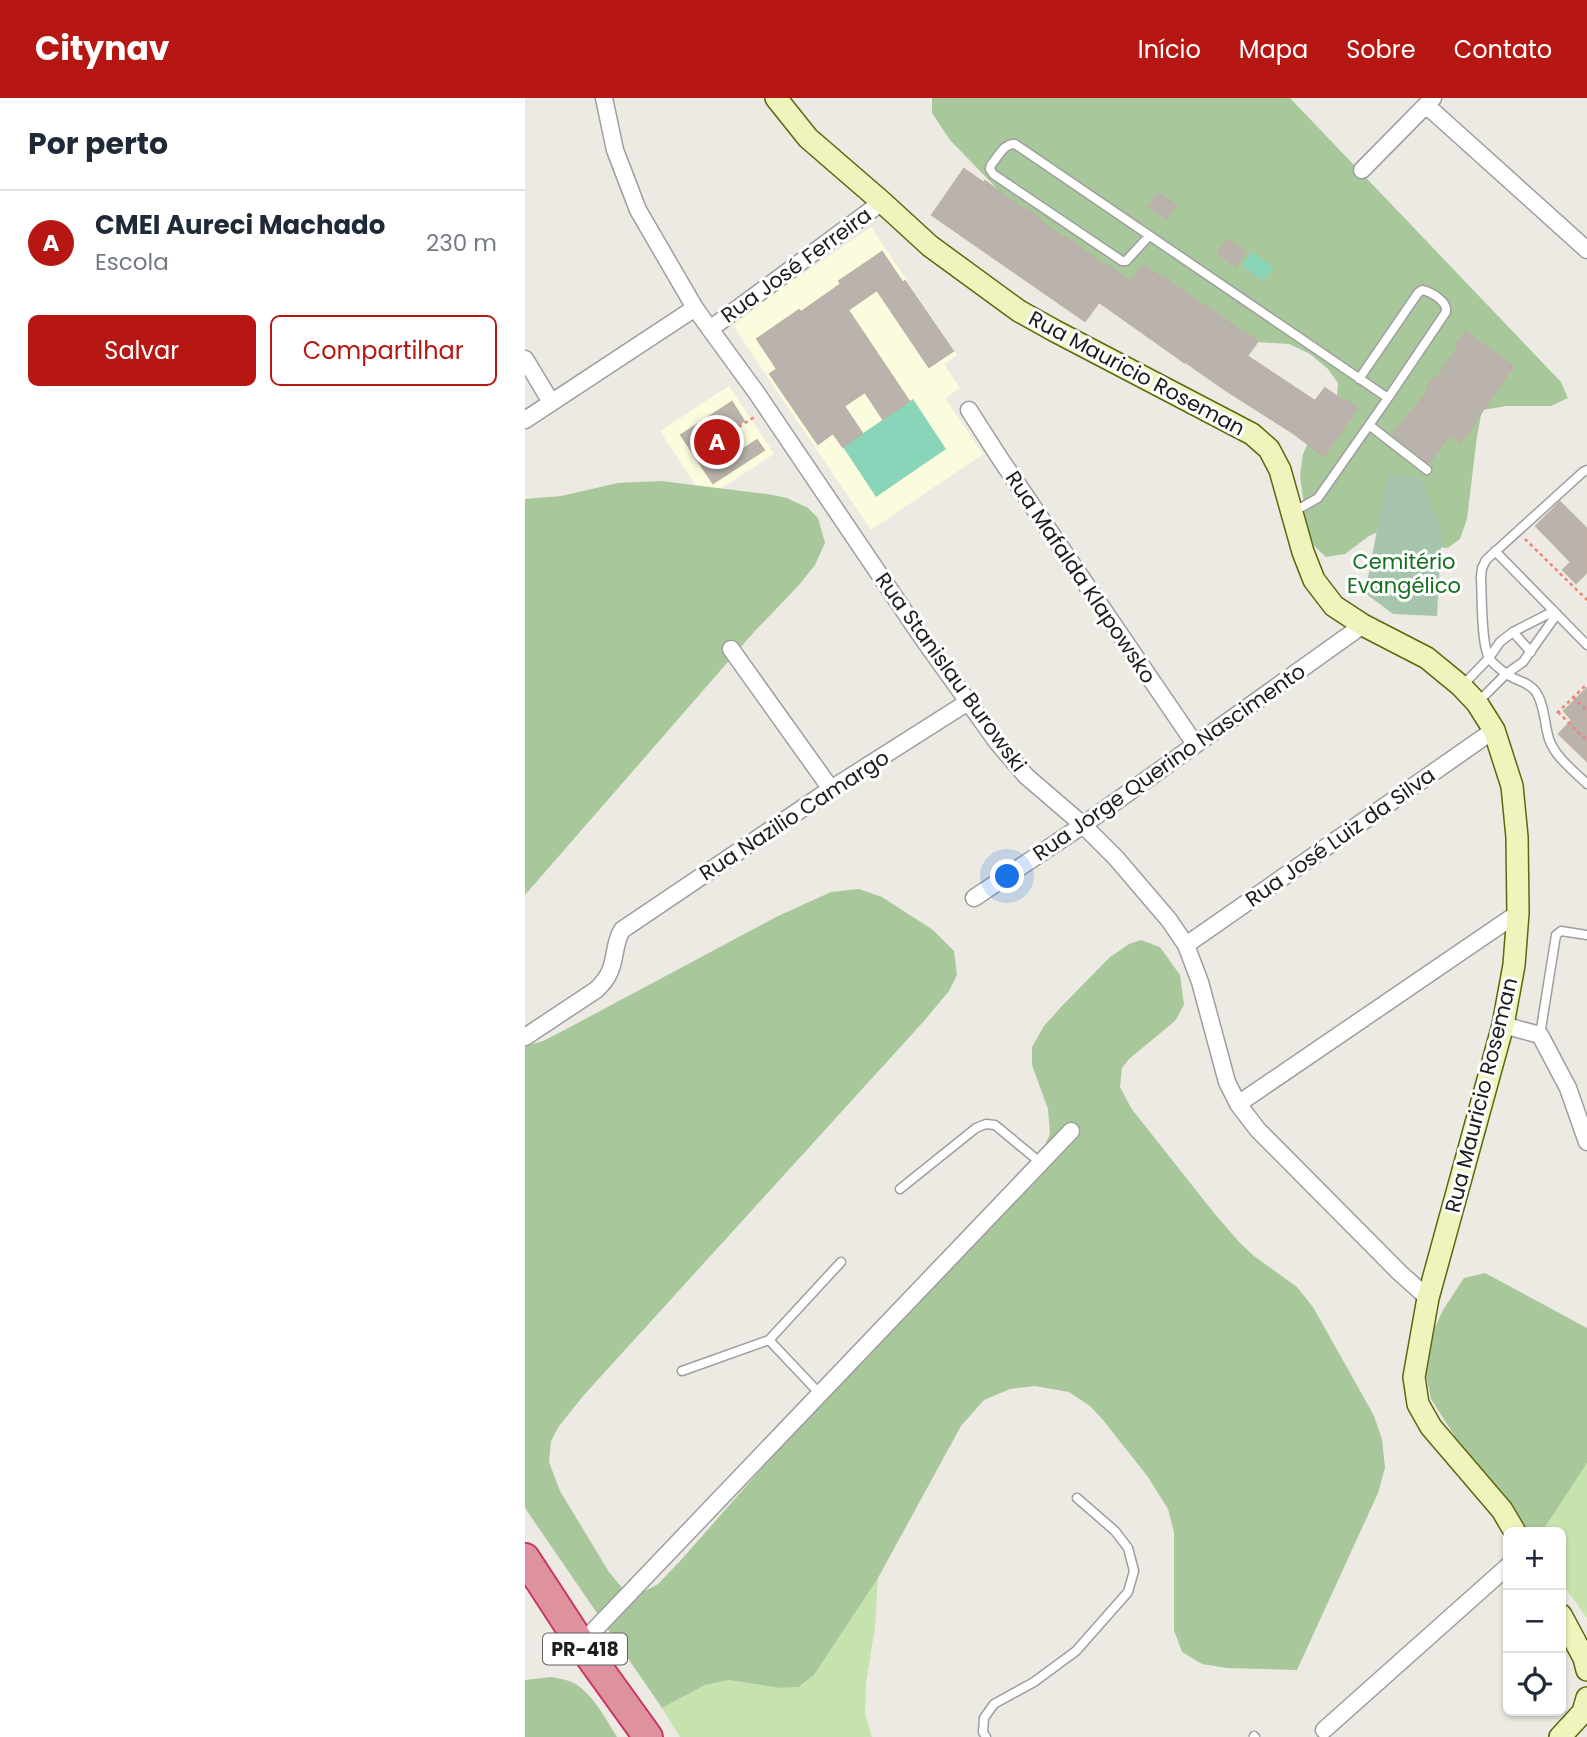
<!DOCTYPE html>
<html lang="pt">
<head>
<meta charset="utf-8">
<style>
	:root { --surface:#fff; --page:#f6f6f7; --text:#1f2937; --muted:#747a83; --line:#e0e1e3; --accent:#b61713 }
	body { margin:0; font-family:Poppins,sans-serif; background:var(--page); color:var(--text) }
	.controls { position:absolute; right:21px; bottom:21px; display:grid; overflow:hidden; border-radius:10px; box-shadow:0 2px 5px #0004 }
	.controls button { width:63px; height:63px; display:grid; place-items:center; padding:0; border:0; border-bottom:2px solid var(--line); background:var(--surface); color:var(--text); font:35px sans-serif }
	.you { position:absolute; left:483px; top:779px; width:24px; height:24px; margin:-18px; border:5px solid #fff; border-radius:50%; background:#1a73e8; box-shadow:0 0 0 10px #1a73e833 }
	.badge { display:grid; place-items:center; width:46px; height:46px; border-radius:50%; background:var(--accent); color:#fff; font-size:23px; font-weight:700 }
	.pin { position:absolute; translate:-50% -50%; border:4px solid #fff; box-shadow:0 2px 7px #0006 }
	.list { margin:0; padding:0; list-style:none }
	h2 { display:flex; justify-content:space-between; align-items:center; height:91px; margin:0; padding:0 28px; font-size:30px }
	h2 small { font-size:23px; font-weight:400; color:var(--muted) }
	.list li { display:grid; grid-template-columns:46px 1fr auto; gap:21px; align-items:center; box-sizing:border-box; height:105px; padding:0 28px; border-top:2px solid var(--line) }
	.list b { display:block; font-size:26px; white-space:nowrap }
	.list p { margin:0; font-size:23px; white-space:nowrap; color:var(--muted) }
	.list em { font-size:23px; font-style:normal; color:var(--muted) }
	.actions { display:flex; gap:14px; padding:21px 28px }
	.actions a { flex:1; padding:16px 0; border:2px solid var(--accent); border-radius:10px; text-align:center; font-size:24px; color:var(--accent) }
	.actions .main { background:var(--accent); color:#fff }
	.icon { flex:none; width:38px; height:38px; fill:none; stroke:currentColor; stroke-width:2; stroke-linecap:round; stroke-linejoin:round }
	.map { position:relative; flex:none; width:1062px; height:1639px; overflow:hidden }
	header { display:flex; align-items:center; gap:42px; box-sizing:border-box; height:98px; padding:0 35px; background:var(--accent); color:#fff }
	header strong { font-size:33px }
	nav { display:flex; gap:38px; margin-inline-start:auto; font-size:24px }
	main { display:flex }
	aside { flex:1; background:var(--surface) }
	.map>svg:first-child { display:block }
</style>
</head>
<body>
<header>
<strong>Citynav</strong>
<nav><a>Início</a><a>Mapa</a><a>Sobre</a><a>Contato</a></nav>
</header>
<main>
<aside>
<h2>Por perto<small></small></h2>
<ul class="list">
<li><span class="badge">A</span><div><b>CMEI Aureci Machado</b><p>Escola</p></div><em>230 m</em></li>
</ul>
<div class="actions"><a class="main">Salvar</a><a>Compartilhar</a></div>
</aside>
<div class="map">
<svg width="1062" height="1639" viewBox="0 0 1062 1639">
	<rect width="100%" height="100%" fill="#edeae3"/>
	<!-- education -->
	<path fill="#fbfcde" d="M346,129L432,257L419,266L435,290L420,300L458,356L346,432L206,225Z
		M204,288L249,356L180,401L135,333Z"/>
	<!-- grass -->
	<path fill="#c6e3ae" d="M1062,1365V1520L1036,1484V1434H1017Z
		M353,1480L350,1529L341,1585L340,1616L347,1639H155L137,1610L180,1587L204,1582L255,1590L275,1589L289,1577Z"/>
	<!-- forest -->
	<path fill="#a8c89c" d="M407,0H765L1036,284L1043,300L1026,308H982L957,312L952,338L942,421L935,441L923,450L911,449L863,429L844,438L820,456L801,459L789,448L781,424L775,377L778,356L786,338L811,310L813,285L803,271L785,256L764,246L732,244L680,250L481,100L425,42L407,15Z
		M136,383L242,396L262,400L283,410L293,420L300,445L290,467L274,487L229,534L0,797V401L36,398L93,385Z
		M334,791L357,799L408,832L429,853L432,877L424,893L399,923L59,1297L34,1328L26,1343L24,1364L35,1393L84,1474L99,1492L116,1495L133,1486L156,1462L518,1051L525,1036L523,1011L507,967V949L519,928L536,909L584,860L604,846L616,842L635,849L655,877L659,907L650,923L604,961L597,970L595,989L606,1010L689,1115L715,1145L729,1158L772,1189L788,1209L833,1289L849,1318L857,1341L860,1370L853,1395L772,1572L702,1570L677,1566L657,1554L649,1532V1434L643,1411L623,1379L578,1322L565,1308L544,1294L510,1288L485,1291L459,1302L436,1328L353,1480L289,1577L274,1589L255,1590L204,1582L180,1587L137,1610L0,1410V948L18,943L47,928L253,818L306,794Z
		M960,1175L1062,1230V1365L1017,1434H1000L934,1345L906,1301L899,1267L907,1236L918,1212L939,1180Z
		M26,1579C32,1580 38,1581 44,1583C66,1591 80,1620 92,1639H0V1582Z"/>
	<!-- cemetery -->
	<path fill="#a7c4ac" d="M863,375L895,381L917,429L912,518L868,516L840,495Z"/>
	<!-- pitch -->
	<path fill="#88d5b9" d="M727,154L748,169L739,183L717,167Z
		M388,301L421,351L351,399L318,349Z"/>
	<!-- building -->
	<path fill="#bab3ad" stroke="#bdb1a7" stroke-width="2" d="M439,71L459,85L460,83L500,113L502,111L513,120L512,121L540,141L541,139L581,169L582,167L606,184L618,167L638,181L639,179L680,209L681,208L720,236L721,235L733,243L722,258L790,303L800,290L820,304L821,302L832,310L799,358L768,335L699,291L659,263V264L574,204L560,223L407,117Z
		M633,95L651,107L642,121L624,109Z
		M702,142L720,154L711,168L693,156Z
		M357,154L378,185L380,183L428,253L404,269L352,192L323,212L384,303L358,321L340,294L319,308L337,335L318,349L308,335L293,346L245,276L252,271L232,241L274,212L276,214L316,186L314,183Z
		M941,234L988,268L936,344L925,336L904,365L868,337L884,315L886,316L904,291L902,290L910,278L912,280L934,247L932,246Z
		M207,304L219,323L194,340L206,359L232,342L239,352L188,385L156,337Z
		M1035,404L1062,431V474L1051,485L1038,472L1046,464L1011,428Z
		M1062,590V663L1034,636L1047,622L1039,613Z"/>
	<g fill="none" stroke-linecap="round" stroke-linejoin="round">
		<defs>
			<path id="lane" d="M624,138L601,163H597L468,76L465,71L466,67C473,59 479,45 490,46L863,300L793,400L777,409L768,411
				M834,281L893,195L897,192C907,194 923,204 921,214L863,300
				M844,327L902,372
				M1062,372L1058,374L961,462L957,470L956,479C957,497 956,546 964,560C967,565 975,571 980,575C990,583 1003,583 1011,594C1020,608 1019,625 1024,641C1030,659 1049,673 1062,686
				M970,453L1062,547
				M988,534L1006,554
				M938,587L964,560L975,544L988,534L1029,513
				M953,604L981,576L998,564L1032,516
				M1015,937L1031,837L1036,833L1062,837
				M375,1091L451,1030L461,1026L470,1027L516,1065
				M244,1242L295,1296
				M157,1273L244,1242L316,1164
				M729,1638L730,1639
				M461,1639L458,1634L459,1620L469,1606L509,1584L551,1553L603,1494L609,1473L603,1450L590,1433L552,1400"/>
			<path id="street" d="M79,0L90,52L113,112L170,210L185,231L231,294L396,538L472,644L501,678L558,727L591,760L644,822L661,847L675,884L702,984L713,1006L733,1032L875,1175L903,1200
				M901,7L1062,152
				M837,72L908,0
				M185,231L357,104
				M0,261L26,304
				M444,312L476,362L670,646
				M0,322L170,210
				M206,551L306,691
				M449,800L558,727L838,527
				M661,847L969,632
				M978,927L1015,937L1043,990L1062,1044
				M0,939L71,892C77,886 82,881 85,873C91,859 89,845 97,832L306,691L443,604
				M713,1006L993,815
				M56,1546L546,1033
				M799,1632L983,1468"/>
			<path id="secondary" d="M251,0L283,40L357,104L405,148L494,213L530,233L727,336L744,351L755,372L778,454L789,482L809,508L838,527L902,560L936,588L952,605L969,632L987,688L992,739L993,815L989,867L978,927L903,1200L889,1279L893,1306L906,1329L977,1412L990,1434
				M1036,1517L1059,1560L1062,1572
				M1035,1639L1058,1614L1062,1600"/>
			<path id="highway" d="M0,1460L56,1546L123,1639"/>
		</defs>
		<!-- lane casing -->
		<use href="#lane" stroke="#9e9e9e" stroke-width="11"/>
		<!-- street casing -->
		<use href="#street" stroke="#9e9e9e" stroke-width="19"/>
		<!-- secondary casing -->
		<use href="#secondary" stroke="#5c680f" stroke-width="24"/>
		<!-- highway casing -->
		<use href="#highway" stroke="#c73563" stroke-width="32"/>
		<!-- path -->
		<path stroke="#ec8576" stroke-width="2.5" stroke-dasharray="3.5 3.5" stroke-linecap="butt" d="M196,340L231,318
			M1000,441L1062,502
			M1048,599L1062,613
			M1033,614L1062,643
			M1032,615L1062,586"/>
		<!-- lane -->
		<use href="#lane" stroke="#fff" stroke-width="8"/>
		<!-- street -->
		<use href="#street" stroke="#fff" stroke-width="16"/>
		<!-- secondary -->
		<use href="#secondary" stroke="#eff3bc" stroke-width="21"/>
		<!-- highway -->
		<use href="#highway" stroke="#dd929e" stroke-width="28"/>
	</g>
	<g text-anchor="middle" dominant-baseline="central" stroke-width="6" stroke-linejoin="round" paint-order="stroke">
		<!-- shield labels -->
		<rect fill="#fff" stroke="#616161" stroke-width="2" x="18" y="1535.5" width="84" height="31" rx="5"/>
		<g font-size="19" font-weight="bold" fill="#1d1d1d">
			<text x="60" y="1551">PR-418</text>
		</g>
		<!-- street labels -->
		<g font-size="21" fill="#1d1d1d" stroke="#fff">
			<text transform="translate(271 167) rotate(-36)">Rua José Ferreira</text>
			<text transform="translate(612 275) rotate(28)">Rua Mauricio Roseman</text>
			<text transform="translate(556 479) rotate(56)">Rua Mafalda Klapowsko</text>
			<text transform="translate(426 574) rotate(54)">Rua Stanislau Burowski</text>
			<text transform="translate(644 664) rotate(-35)">Rua Jorge Querino Nascimento</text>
			<text transform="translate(269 717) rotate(-33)">Rua Nazilio Camargo</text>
			<text transform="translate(815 739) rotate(-35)">Rua José Luiz da Silva</text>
			<text transform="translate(956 997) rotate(-76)">Rua Mauricio Roseman</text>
		</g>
		<!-- park labels -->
		<g font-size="21" fill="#16701f" stroke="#fff">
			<text x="879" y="463">Cemitério<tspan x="879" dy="24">Evangélico</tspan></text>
		</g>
	</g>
</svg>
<div class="controls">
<button>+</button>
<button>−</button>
<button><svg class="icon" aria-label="locate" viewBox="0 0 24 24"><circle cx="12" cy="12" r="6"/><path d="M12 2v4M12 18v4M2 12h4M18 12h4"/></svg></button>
</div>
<div class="you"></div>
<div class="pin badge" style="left:192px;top:344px">A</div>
</div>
</main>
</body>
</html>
